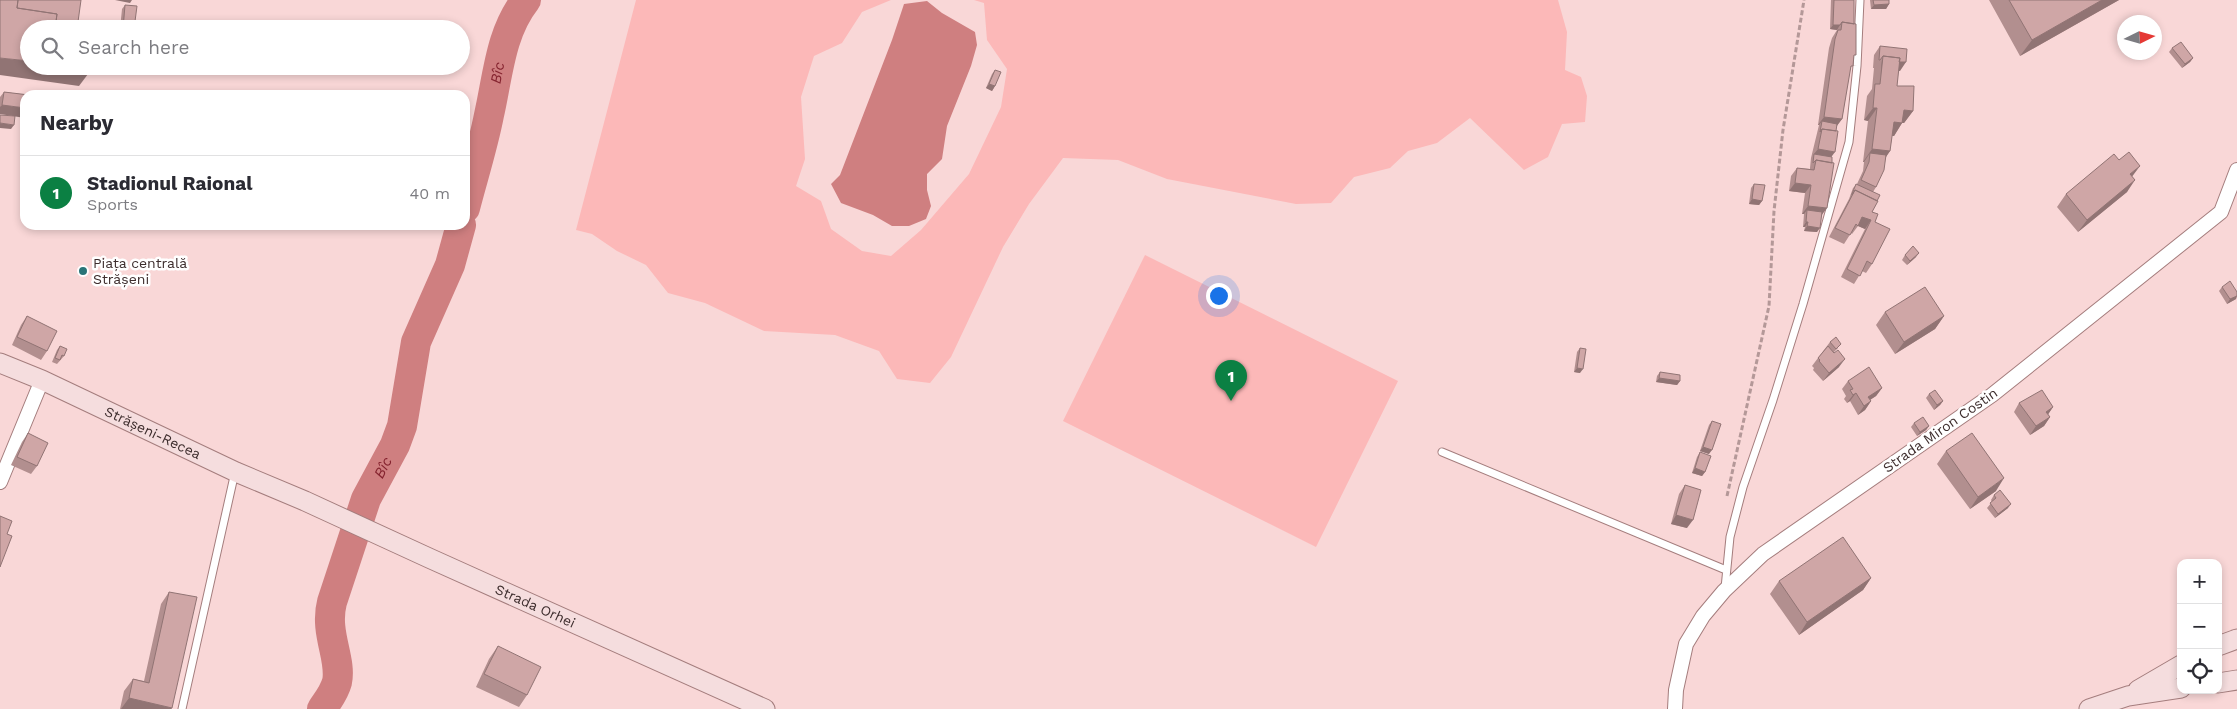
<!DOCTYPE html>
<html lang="en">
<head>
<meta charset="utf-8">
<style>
	:root { --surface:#fff; --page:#f7f7f7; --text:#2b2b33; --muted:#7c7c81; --line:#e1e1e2; --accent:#0b8043 }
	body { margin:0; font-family:"Work Sans",sans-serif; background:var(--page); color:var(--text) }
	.controls { position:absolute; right:15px; bottom:15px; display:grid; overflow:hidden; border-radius:10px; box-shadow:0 2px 8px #0003 }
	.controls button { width:45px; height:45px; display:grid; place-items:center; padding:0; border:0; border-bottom:1px solid var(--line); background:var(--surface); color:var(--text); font:25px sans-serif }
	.compass { position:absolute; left:2117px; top:15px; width:45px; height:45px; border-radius:50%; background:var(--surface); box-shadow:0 2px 8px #0003; rotate:85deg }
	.you { position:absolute; left:1218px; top:295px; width:18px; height:18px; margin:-12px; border:4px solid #fff; border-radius:50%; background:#1a73e8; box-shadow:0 0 0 8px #1a73e833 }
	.badge { display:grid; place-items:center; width:32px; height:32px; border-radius:50%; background:var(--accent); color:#fff; font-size:16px; font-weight:700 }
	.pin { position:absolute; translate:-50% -41px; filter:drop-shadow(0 1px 2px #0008) }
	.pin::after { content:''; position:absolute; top:26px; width:18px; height:15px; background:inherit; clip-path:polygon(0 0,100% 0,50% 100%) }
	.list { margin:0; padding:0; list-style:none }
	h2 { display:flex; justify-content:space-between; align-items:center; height:65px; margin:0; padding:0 20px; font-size:21px }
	h2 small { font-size:16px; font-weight:400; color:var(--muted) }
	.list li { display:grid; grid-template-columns:32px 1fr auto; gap:15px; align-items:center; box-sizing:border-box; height:75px; padding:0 20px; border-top:1px solid var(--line) }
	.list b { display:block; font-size:19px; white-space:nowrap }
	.list p { margin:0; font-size:16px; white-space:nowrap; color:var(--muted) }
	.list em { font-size:16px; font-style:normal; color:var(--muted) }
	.icon { flex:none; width:28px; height:28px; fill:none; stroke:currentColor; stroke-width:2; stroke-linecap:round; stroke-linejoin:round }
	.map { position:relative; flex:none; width:2237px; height:709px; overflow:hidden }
	.search { position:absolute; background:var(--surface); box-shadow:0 2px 8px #0003; left:20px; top:20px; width:450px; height:55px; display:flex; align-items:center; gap:12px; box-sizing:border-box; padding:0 18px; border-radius:28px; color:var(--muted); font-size:19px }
	.panel { position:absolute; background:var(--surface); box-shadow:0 2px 8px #0003; left:20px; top:90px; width:450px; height:140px; border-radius:15px }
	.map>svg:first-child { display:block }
</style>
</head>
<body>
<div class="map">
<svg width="2237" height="709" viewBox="0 0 2237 709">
	<rect width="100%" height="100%" fill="#f9d7d7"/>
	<!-- green -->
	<path fill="#fcb8b8" d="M636,0H891L862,12L842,43L814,56L801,97L805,159L796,186L821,201L831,229L862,251L891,256L921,230L969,174L1001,107L1007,69L987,40L984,3L974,0H1558L1567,32L1565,70L1581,77L1587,96L1585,122L1562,124L1548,157L1524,170L1470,118L1437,143L1408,151L1390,168L1354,177L1331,203L1296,204L1167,179L1118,160L1063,158L1029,204L1003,247L951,357L930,383L897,379L879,351L835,335L764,331L705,303L668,293L646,265L617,251L592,234L576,230Z
		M1145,255L1398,381L1316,547L1063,421Z"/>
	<!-- water -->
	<path fill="#cf7f80" d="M927,1L942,13L975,32L977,45L971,66L947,126L942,159L927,174V190L931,206L926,219L909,226H892L873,215L841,203L831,184L840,175L892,40L904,4Z"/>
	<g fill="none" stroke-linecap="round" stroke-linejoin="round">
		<!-- river -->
		<g stroke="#cf7f80" stroke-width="30">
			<path id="s1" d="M465,208C473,177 483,146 489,115C498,76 500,33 526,0"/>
			<path id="s2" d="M322,709C328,700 334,693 337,682C342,659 324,633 332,602L366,499L395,445L402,426L416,342L450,265L461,225"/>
		</g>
		<defs>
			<path id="lane" d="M1442,452L1726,570
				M1725,588L1730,537L1743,487L1773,400L1803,304L1849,142L1857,66L1860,0
				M182,709L235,472"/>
			<path id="street" d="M0,482L42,380
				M1675,709L1676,690L1686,644L1703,616L1724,591L1763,554L1992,395L2221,212L2237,170"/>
			<g id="secondary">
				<path id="s3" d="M0,363L42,380L236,472L305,501L429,558L765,709"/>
				<path d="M2218,646L2237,639"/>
				<path d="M2218,683L2237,680"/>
				<path d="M2138,690L2181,665"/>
				<path d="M2089,709L2128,696L2181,688"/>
			</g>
		</defs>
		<!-- lane casing -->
		<use href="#lane" stroke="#a47d7d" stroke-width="9"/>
		<!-- street casing -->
		<use href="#street" stroke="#a47d7d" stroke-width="16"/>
		<!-- secondary casing -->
		<use href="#secondary" stroke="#a47d7d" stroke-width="21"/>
		<!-- path -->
		<path stroke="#b49898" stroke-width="3" stroke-dasharray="5 2.5" stroke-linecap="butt" d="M1727,496L1769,306L1774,211L1783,130L1804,0"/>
		<!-- lane -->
		<use href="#lane" stroke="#fff" stroke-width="7"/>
		<!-- street -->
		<use href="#street" stroke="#fff" stroke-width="14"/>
		<!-- secondary -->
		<use href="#secondary" stroke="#f5ddde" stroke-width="19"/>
	</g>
	<!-- wall -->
	<path fill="#b28f8f" d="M1831,0H1854V58L1850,70L1842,119L1836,127L1822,215L1817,232L1804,231L1805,227H1803L1804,214H1802L1805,193L1789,191L1791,176L1797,168L1810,169V168L1811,158L1819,125H1818L1829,48L1832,38L1837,30L1830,29Z
		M1870,0H1889V4L1886,9H1871Z
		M1989,0H2119L2020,56Z
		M125,5L134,29H120L122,9Z
		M1880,46L1900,71H1898L1897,86L1913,111L1904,123H1902L1894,136H1892L1890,151L1886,157L1876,187L1873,192L1877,201L1872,212L1875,222L1872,264L1866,273L1862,271L1854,284L1841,277L1865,229L1858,226L1852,234L1851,233L1844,244L1829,237L1849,199L1853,188L1857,184L1863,171L1864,162H1863L1868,121L1864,120L1867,96L1872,89L1874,68H1873L1874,55Z
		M2172,48L2193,58L2190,62L2182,68L2169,52Z
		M995,70V86L992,91L986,88L992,74Z
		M4,92L29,95L0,114V97Z
		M2133,177L2127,192L2078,232L2057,207L2066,194Z
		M1754,184L1762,201L1759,205L1749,204L1751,188Z
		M1905,255L1916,257L1907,265L1902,260Z
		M2222,287L2237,292L2236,299L2227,304L2219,291Z
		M1885,312L1944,316L1935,329L1895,354L1876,325Z
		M27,316L47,351L41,360L12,345L21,325Z
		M1830,342L1838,348L1834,352L1839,367L1823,381L1813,370L1814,368L1812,366Z
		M60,346L64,356L57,364L52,362L57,350Z
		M1580,348V373L1574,372L1577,352Z
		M1660,372L1680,381L1677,385L1656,382L1657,376Z
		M1848,381L1882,388L1876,396L1870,400L1871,401L1865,410L1858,415L1850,401L1847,403L1844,399L1846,396L1842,389Z
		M1929,394L1943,401L1940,405L1934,410L1926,398Z
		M2019,403L2053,407L2048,414L2050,417L2044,426L2030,435L2014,412Z
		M1712,421L1709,454L1700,451L1709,425Z
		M1914,423L1929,426L1926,430L1917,436L1911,427Z
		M28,433L37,466L31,474L11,465L22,442Z
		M1946,451L1996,491L1970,509L1937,464Z
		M1700,452L1705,472L1702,476L1692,473L1697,457Z
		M1685,485L1687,528L1671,524L1679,494Z
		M1994,495L2008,508L1995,518L1987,508L1992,502L1991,500Z
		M1871,578L1863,590L1799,635L1770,594L1779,581Z
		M169,592L172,708L171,709H120L124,691L133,679L144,681L161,604Z
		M498,646L527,695L519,707L476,687L489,659Z"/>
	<!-- shaded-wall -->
	<path fill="#917474" d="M115,0H132L130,3Z
		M2102,0H2119L2020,56L2032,40Z
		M1889,4L1886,9H1871L1874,5Z
		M1833,25H1840L1837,30L1830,29Z
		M0,58L29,61V66H65L91,70L79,86L0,75Z
		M2193,58L2190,62L2182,68L2185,64Z
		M1882,60L1906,62L1900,71L1881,69Z
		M989,84L995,86L992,91L986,88Z
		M2,105L25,108V118L0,114V107Z
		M1873,108H1877L1868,121L1864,120Z
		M1904,110L1913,111L1904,123L1895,122Z
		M1824,117L1842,119L1836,127L1822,121L1819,125H1818Z
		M1894,122L1902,123L1894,136L1885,135Z
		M0,123L14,125L11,129L0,128Z
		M1818,149L1835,152L1829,160L1814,154Z
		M1872,149L1890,151L1881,164L1870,153L1864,162H1863Z
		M2140,166L2131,178L2130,174Z
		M2135,180L2127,192L2078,232L2087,220Z
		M1795,183L1811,185L1805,193L1789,191Z
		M1752,199L1762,201L1759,205L1749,204Z
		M1808,206L1827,208L1821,216L1807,210L1804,214H1802Z
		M1862,217L1871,220L1865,229L1858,226Z
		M1806,222H1808L1805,227H1803Z
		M1807,226L1820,228L1817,232L1804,231Z
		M1919,253L1916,257L1907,265L1910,261Z
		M2237,296L2236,299L2227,304L2230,299Z
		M1944,316L1935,329L1895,354L1904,342Z
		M1845,359L1839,367L1823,381L1829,373Z
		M1577,368L1583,369L1580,373L1574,372Z
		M1659,378L1680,381L1677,385L1656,382Z
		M1882,388L1876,396L1862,405L1868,397Z
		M1856,393L1850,401L1847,403L1853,395Z
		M1871,401L1865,410L1858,415L1864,406Z
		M1943,401L1940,405L1934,410L1937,405Z
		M2053,407L2047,416L2046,412Z
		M2050,417L2044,426L2030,435L2036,426Z
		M1929,426L1926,430L1917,436L1920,432Z
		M1703,447L1712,450L1709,454L1700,451Z
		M1695,468L1705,472L1702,476L1692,473Z
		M2004,478L1996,491L1970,509L1978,497Z
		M2011,504L2008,508L1995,518L1998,514Z
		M1676,515L1693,520L1687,528L1671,524Z
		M1871,578L1863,590L1799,635L1807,622Z
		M129,698L172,708L171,709H121Z"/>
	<!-- building -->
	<path fill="#cfa6a6" stroke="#917474" d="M0,0H18L17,8L57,14L55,29H29V61L0,58Z
		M18,0H81L77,29H55L57,14L17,8Z
		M1834,0H1854V24L1842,22L1840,25H1833Z
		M1873,0H1889V4L1874,5Z
		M2009,0H2102L2032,40Z
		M125,5L137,6L134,29H123Z
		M1842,22L1856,24V55H1854L1853,66H1851L1842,119L1824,117L1835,39L1838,30H1841Z
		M2181,42L2193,58L2185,64L2172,48Z
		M1880,46L1907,49L1906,62H1899L1900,58L1883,56L1880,60H1879Z
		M1883,56L1900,58L1897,86H1914L1913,111L1904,110L1902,123L1894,122L1890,151L1872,149L1877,108H1873L1875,84H1880Z
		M65,66H91V70Z
		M995,70L1001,72L995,86L989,84Z
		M4,92L29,95H25V108L2,105Z
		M0,115L15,116L14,125L0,123Z
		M1822,121L1837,124L1836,131L1822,129L1820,132Z
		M1822,129L1838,131L1835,152L1818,149Z
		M2129,152L2140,166L2130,174L2135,180L2087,220L2066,194L2114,154L2119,160Z
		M1870,153L1886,155L1884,170L1876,187L1861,180L1869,162Z
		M1814,154L1832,157V163L1816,160L1813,163Z
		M1816,160L1834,163L1827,208L1808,206L1811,185L1795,183L1797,168L1814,170Z
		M1754,184L1765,185L1762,201L1752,199Z
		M1856,184L1880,195L1877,201L1855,190L1852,195V194Z
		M1855,190L1878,201L1872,212L1878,214L1875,222L1890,229L1872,264L1867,261L1860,276L1847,269L1871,220L1862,217L1858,226L1856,224L1850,235L1835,228Z
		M1807,210L1822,212L1820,228L1807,226L1808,222H1806Z
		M1913,246L1919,253L1910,261L1905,255Z
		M2230,281L2237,292V296L2230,299L2222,287Z
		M1925,287L1944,316L1904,342L1885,312Z
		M27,316L57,331L47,351L17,337Z
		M1836,337L1841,344L1836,349L1830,342Z
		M60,346L67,349L64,356L62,355L60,360L55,358Z
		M1828,346L1834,353L1838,350L1845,359L1829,373L1819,361L1820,360L1818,358Z
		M1580,348L1586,349L1583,369L1577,368Z
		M1869,367L1882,388L1868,397L1871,401L1864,406L1856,393L1853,395L1850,390L1853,389L1848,381Z
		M1660,372L1680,375V381L1659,378Z
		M1935,390L1943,401L1937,405L1929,394Z
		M2042,390L2053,407L2046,412L2050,417L2036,426L2019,403Z
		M1923,417L1929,426L1920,432L1914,423Z
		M1712,421L1721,424L1712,450L1703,447Z
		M28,433L48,443L37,466L17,457Z
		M1972,433L2004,478L1978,497L1946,451Z
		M1700,452L1711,456L1705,472L1695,468Z
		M1685,485L1701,490L1693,520L1676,515Z
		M2000,490L2011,504L1998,514L1990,503L1996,498L1994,495Z
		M0,516L12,521L7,534L12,536L0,567Z
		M1843,537L1871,578L1807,622L1779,581Z
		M169,592L197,597L172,708L129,698L133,679L149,683Z
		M498,646L541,667L527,695L484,674Z"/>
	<!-- markers -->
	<circle fill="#297477" stroke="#fff" stroke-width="2" cx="83" cy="271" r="5"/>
	<g text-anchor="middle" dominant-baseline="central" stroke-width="5" stroke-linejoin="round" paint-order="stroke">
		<!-- poi labels -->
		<g font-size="14" fill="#3d2d2d" stroke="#fff" text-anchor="start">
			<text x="93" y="263">Piața centrală<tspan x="93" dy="16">Strășeni</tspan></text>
		</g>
		<!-- street labels -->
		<g font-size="14" fill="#3d2d2d" stroke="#fff">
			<text transform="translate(1940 430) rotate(-35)">Strada Miron Costin</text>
			<text stroke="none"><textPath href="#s3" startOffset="168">Strășeni-Recea</textPath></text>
			<text stroke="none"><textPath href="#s3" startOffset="588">Strada Orhei</textPath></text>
		</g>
		<!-- water labels -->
		<g font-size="15" font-style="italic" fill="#85242f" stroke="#fff">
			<text stroke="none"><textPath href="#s1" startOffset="139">Bîc</textPath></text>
			<text stroke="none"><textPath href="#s2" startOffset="256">Bîc</textPath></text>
		</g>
	</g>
</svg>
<div class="controls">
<button>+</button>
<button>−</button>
<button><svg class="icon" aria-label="locate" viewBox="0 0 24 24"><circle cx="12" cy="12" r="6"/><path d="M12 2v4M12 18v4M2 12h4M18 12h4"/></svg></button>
</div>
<svg class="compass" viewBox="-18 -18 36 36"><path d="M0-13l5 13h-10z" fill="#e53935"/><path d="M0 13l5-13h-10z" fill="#7c7c81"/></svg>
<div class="you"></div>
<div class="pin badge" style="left:1231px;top:401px">1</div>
<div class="search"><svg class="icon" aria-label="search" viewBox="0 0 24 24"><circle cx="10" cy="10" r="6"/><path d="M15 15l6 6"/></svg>Search here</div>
<section class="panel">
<h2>Nearby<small></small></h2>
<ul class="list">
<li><span class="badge">1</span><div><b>Stadionul Raional</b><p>Sports</p></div><em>40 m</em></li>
</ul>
</section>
</div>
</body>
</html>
